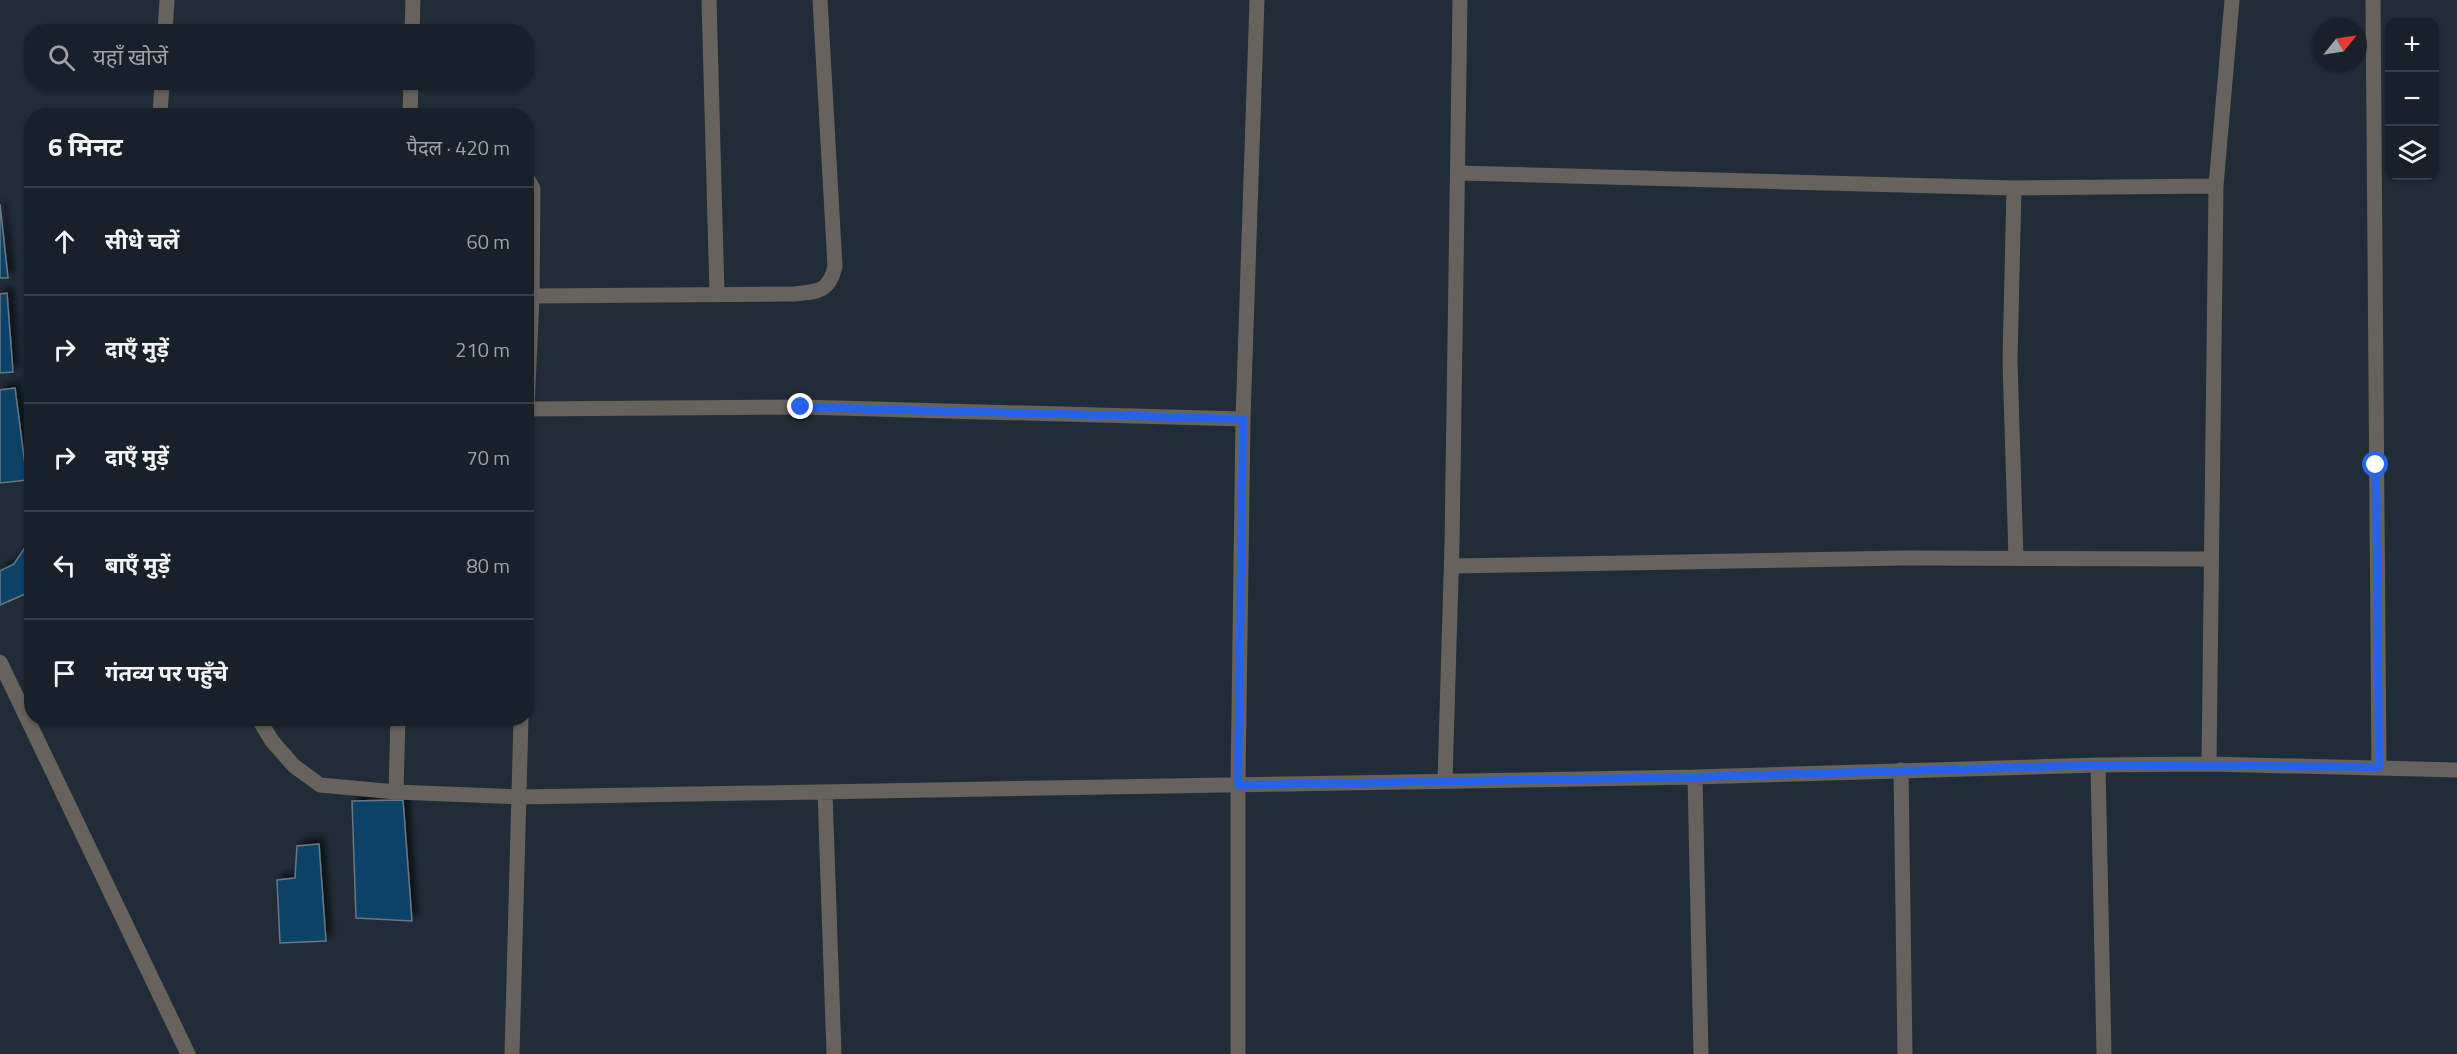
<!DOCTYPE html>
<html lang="hi">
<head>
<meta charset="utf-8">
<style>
	:root { --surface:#182129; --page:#252e35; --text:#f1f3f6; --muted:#9fa3a8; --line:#363e46 }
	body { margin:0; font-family:"Titillium Web","Noto Sans Devanagari",sans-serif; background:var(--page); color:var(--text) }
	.controls { position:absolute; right:18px; top:18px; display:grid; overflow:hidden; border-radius:12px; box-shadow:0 2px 4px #0004 }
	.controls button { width:54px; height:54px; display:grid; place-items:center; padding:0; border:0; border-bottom:2px solid var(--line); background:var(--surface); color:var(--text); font:30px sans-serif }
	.compass { position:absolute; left:2313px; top:18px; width:54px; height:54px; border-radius:50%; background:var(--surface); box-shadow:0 2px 4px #0004; rotate:60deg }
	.stop { position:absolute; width:18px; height:18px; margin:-14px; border:4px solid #2563eb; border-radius:50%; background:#fff }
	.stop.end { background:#2563eb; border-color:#fff; box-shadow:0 2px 6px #0008 }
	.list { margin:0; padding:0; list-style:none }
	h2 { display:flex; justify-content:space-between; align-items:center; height:78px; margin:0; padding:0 24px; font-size:26px }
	h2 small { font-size:20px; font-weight:400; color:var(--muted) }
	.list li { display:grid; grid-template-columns:39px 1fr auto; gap:18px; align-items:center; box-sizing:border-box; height:108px; padding:0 24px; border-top:2px solid var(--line) }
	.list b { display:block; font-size:22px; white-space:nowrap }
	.list em { font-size:20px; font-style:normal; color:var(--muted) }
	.icon { flex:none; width:33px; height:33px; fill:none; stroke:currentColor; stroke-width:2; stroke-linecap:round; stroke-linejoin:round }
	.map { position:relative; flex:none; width:2457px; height:1054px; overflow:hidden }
	.search { position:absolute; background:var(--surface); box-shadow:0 2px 4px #0004; left:24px; top:24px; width:510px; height:66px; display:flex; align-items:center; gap:15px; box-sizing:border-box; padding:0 21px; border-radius:24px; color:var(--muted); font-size:22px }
	.panel { position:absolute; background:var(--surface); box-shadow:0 2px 4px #0004; left:24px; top:108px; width:510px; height:618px; border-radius:24px }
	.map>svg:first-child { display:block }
</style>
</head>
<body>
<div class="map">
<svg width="2457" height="1054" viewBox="0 0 2457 1054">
	<defs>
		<filter id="shadow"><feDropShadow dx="5.5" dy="-5.5" stdDeviation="3" flood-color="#0009"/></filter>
	</defs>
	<rect width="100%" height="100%" fill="#202c37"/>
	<!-- building -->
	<path fill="#084268" stroke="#687784" stroke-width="1.5" filter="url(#shadow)" d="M0,204L8,278H0Z
		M7,293L13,372L0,373V294Z
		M15,388L27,480L0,483V390Z
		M32,537V591L0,605V571L14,564Z
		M403,800L412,921L356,918L352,801Z
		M319,844L326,941L280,943L277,880L295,878L297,846Z"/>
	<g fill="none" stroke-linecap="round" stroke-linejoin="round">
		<!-- street -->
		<path stroke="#67625b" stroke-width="15" d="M709,0L717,294
			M2373,0L2379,767
			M165,32L167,0
			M412,32L413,0
			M160,116L162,82
			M410,116L411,82
			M1458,173L2014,188L2216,186
			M526,176L533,189L532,296L527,409
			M2014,188L2010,361L2016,558
			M532,296L794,294C818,292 830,291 835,266L820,0
			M526,418L527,409L801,407L1243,419
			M1452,566L1906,558L2210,559
			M0,662L188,1054
			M258,718L272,741L294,766L320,785L396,792L520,797L1695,777L2098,765L2209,764L2457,770
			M2209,764L2216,186L2232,0
			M2098,765L2104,1054
			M1901,770L1905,1054
			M1695,777L1701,1054
			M1445,780L1452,544L1460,0
			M396,792L398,718
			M825,793L834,1054
			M512,1054L521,718
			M1238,1054V785L1243,419L1257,0"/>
	</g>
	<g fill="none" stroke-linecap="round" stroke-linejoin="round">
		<!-- route -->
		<path stroke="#2563eb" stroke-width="8" d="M801,407L1243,419L1238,785L1695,777L2098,765L2379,767L2376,465"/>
	</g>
</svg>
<div class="controls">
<button>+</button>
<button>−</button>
<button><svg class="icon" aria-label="layers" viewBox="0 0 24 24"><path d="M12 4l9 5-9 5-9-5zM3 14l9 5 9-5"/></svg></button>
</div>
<svg class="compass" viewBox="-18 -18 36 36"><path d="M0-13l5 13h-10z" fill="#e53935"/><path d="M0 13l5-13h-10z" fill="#9fa3a8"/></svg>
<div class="stop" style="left:2376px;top:465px"></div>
<div class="stop end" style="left:801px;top:407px"></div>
<div class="search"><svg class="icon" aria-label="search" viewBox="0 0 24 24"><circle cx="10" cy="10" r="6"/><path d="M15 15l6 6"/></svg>यहाँ खोजें</div>
<section class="panel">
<h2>6 मिनट<small>पैदल · 420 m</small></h2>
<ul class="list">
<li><svg class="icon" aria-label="ahead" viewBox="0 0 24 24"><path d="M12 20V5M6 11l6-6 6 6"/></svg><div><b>सीधे चलें</b></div><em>60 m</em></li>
<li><svg class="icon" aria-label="right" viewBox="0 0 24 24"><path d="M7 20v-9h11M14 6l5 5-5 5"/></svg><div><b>दाएँ मुड़ें</b></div><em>210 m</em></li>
<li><svg class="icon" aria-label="right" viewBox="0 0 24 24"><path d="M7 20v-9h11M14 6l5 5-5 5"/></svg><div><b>दाएँ मुड़ें</b></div><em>70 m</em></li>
<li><svg class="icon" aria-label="left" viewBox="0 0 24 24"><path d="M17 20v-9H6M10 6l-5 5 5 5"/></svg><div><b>बाएँ मुड़ें</b></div><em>80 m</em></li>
<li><svg class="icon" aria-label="arrive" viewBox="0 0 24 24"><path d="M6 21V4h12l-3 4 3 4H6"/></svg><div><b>गंतव्य पर पहुँचे</b></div></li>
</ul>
</section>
</div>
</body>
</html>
